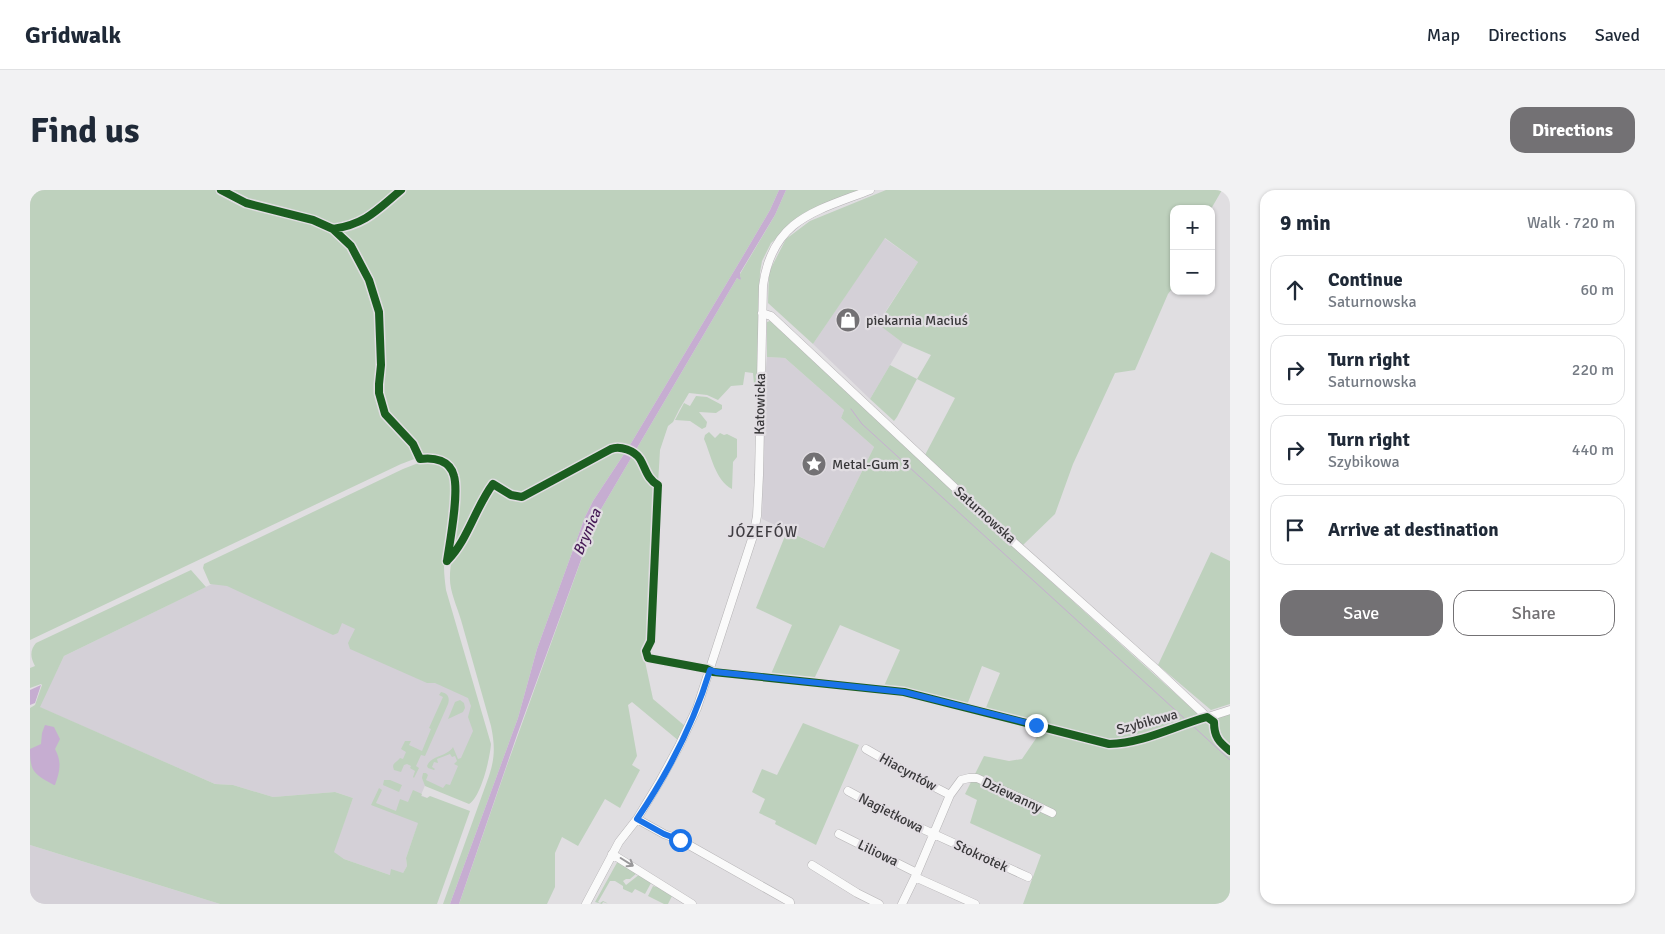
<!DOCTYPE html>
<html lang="en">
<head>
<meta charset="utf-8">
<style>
	:root { --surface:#fff; --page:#f2f2f3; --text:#1f2937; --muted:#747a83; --line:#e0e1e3; --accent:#737174 }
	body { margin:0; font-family:Signika,sans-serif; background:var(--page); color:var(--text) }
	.controls { position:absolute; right:15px; top:15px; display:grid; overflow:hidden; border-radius:10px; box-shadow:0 1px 4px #0004 }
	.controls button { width:45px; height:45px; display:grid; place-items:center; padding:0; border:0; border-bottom:1px solid var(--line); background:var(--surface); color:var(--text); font:25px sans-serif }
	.stop { position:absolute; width:15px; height:15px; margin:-11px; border:4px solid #1a73e8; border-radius:50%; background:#fff }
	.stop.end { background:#1a73e8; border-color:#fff; box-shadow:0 1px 5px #0008 }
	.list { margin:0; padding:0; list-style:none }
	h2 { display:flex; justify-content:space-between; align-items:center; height:65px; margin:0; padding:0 20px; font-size:21px }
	h2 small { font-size:16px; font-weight:400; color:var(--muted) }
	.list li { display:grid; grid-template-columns:32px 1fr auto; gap:15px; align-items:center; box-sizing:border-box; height:70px; margin:0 10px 10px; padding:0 10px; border:1px solid var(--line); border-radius:15px }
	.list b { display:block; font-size:19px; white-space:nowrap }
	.list p { margin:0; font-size:16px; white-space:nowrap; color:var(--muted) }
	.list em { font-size:16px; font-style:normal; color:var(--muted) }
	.actions { display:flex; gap:10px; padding:15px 20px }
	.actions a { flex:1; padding:11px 0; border:1px solid var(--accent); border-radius:15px; text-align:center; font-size:18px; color:var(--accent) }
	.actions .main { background:var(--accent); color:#fff }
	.icon { flex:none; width:28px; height:28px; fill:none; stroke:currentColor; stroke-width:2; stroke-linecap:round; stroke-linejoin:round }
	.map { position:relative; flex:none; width:1200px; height:714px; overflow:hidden; border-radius:15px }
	header { display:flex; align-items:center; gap:30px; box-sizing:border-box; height:70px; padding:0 25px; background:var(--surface); border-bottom:1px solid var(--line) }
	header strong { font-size:24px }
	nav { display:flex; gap:28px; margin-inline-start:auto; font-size:18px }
	.intro { display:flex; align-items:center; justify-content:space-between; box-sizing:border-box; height:120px; padding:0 30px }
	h1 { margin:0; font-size:35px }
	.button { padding:12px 22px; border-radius:15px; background:var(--accent); color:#fff; font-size:18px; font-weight:700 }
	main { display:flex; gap:30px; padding:0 30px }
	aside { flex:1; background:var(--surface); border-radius:15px; box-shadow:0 1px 4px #0004 }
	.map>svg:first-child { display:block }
</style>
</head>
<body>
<header>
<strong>Gridwalk</strong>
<nav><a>Map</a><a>Directions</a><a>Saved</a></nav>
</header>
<div class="intro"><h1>Find us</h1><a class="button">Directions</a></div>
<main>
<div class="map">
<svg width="1200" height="714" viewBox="0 0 1200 714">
	<rect width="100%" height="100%" fill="#e0dee1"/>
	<!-- built -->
	<path fill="#d4d0d7" d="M854,48L888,72L848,133L873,153L840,209L783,154Z
		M737,167L755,168L814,220L811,228L844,257L794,358L732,329L735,188Z
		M188,391L310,430L442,505L451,535L421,603L396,593L391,605L397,608L376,668L377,676L373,683L360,685L314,669L303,662L323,608L305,602L243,607L203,595L185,594L9,517L34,466Z
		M0,655L190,714H0Z"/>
	<!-- green -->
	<path fill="#bed1bd" d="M0,0H749L740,20L713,66L600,255L563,311L555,327L507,459L488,528L420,714H413L459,586C465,568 465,555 461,536C451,501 441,465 431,430C427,416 419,400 420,386C421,360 437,292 421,273C408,258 386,268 371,274L0,450Z
		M756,0H830L772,25L741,53L732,71L730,82L727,194H724L723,183L715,182L713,195L701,196L688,210L677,205L659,203L649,220L643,232L638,236L630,260L619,450L613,462L623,509L655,536L649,551L602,512L598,515L607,566L602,575L610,580L590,618L575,609L548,656L532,647L525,663V697L517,714H429L476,578L567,326L707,88L710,90V84L745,25Z
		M856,0H1192L1181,19H1144V96L1138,104L1105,180L1085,183L1043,274L1025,324L993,355L971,336L966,342L1177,532L1200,524V714H993L1011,665L940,633L947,610L935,604L954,566L979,571L992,569L1007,547L1005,533L955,520L970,483L952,476L937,515L868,498L854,496L870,460L810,435L784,489L741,484L762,435L726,418L757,341L794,358L844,257L811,228L814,220L755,168L737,167V132L740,131L895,265L925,208L887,189L867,227L864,231L840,209L860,175L887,189L901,165L873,153L848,134L888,72L855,48L783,154L738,113L739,82L756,49L780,31Z
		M666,206L677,207L692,215V219L686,223L669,222L677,232L676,237L672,239L660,231L645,230L654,213L660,216Z
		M679,242L685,248L690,243L694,245L697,244L707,249V267L703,272L702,299C685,290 681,265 674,249L675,245Z
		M400,271L413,274C434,294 415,350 414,377C414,384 415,392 416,400L461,554C460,568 451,607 439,614L395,596L392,588L393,583H396L398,585L396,590L413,598L416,594L420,595L428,576L424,574L427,571L425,566L422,567L420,564L407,569L408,573L404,572L402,577L405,579L404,580L398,578L397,576C401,565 417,567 423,557L428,569L431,568L443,541L438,527L441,516L438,508L405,493H397L320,459L318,453L325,439L312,433L308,443L303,445L197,396L180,394L173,378L174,374L373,279L391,272Z
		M1181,362L1200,371V514L1181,520L1128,475Z
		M161,380L176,397L34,466L10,517L185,594L203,595L243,607L305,602L323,608L304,662L314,669L360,685L361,679L373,683L377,676L376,668L388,633L341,615L349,598L352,600L346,613L366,621L370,609L378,612L383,600L392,604L391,606L397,608L400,606L440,621L407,714H190L0,655V518L5,515L12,495L11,494L0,498V478L5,476C0,467 0,460 6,453Z
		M411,502C418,503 420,508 418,514L395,566L391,565L386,576L389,578L384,588L383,587L385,581L380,578L381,576L377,574L374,575L371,582L364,580C361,573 366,573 370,568L373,569L376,562L371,559L375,551H381L379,555L392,561L401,539L399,538L413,507L409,505Z
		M430,510L434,513L435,518L433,522L418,529L425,512Z
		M773,533L829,555L786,655L745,634L746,631L729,623L735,609L722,602L732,579L747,585Z
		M354,590H360L372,595L369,602L353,595Z
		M589,669L607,683L600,689H596L593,691L596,695L610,684L621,693L615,704L605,699L602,703L593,699V696L585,691H580L568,712L570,713L573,711L579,714L573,712L572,714L565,712Z
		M623,696L626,697L627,696L642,706L638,714H634L618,706Z"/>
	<!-- water -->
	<path fill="#c6add1" d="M749,0H756L745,25L710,83V87L711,88L710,90L707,88L567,326L487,545L430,711L429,714H420L488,528L507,459L555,327L563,311L600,255L713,66L740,20Z
		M11,495L5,513L0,515V500Z
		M15,535L24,537L30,549L25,559C32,572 30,581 25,595H24C4,584 0,582 0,559L11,554L12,543Z"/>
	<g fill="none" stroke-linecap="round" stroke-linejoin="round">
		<!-- stream -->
		<path stroke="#c6add1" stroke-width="1" d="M821,219L832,234L1155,529
			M1164,537L1200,570"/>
		<defs>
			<path id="minor" d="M732,123L741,126L971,341L1126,479L1177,527
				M680,480L683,482L874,502L1079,554L1092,553L1106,550L1200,520
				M836,559L883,586L920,605
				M818,601L862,625L998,687
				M607,629L634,644L650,650L760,712V714
				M809,644L887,683
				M582,664L662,714
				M782,675L827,703L849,714
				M885,687L945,714
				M556,714L589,652L607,629L630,591L649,556L667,518L723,346L727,326L729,285L733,96C742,29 786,21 840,0
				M872,714L887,683L920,605L931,590L939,588H947L1022,623"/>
		</defs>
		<!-- minor casing -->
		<use href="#minor" stroke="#b5b3b5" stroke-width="9"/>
		<!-- minor -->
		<use href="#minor" stroke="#fafafa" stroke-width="8"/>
		<defs>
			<path id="cycleway" d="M191,0L216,13L283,30L303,39L321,56L339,90L349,122L351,175L349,194V203L355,224L383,254L390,269C404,267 420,270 424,286C429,304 420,351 417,371
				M303,39C336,34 347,20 371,0
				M417,371C438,350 445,318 463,294L481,305L492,307L581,259C590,255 605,261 610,269C616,279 617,289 628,295L621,451L616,461L618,468L677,479L683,482L874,502L1079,554C1114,553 1144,536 1177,527L1184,532C1184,547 1189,552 1200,561"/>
		</defs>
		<!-- cycleway casing -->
		<use href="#cycleway" stroke="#e1dde2" stroke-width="11"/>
		<!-- cycleway -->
		<use href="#cycleway" stroke="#1b5e20" stroke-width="8"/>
	</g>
	<!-- one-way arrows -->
	<defs><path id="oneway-shaft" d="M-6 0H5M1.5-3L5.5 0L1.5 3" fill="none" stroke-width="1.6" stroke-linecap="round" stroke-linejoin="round" transform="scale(1.25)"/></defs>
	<use stroke="#99989a" href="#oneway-shaft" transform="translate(597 672) rotate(32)"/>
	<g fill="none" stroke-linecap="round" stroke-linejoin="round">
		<!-- route -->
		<path stroke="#1a73e8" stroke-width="6" d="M650,650L634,644L607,629C638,583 664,533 680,480L686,482L874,502L1006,535"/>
	</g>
	<!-- icons -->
	<defs>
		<symbol id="shop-disc" viewBox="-11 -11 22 22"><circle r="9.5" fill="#737174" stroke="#e1dde2"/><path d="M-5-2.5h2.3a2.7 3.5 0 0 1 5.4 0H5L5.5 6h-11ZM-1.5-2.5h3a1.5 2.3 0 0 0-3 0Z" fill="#fff"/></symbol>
		<symbol id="sight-disc" viewBox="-11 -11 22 22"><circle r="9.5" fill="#737174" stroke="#e1dde2"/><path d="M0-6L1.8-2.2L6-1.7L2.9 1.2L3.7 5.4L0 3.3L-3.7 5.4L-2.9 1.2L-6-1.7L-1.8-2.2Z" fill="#fff"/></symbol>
	</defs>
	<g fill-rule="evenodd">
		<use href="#shop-disc" x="804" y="116" width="28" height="28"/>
		<use href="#sight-disc" x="770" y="260" width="28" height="28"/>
	</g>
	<g text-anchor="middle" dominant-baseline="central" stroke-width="4.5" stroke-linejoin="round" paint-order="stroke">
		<!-- poi labels -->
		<g font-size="14" fill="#383739" stroke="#e1dde2" text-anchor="start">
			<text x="836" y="130">piekarnia Maciuś</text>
			<text x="802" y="274">Metal-Gum 3</text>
		</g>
		<!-- street labels -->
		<g font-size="14" fill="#383739" stroke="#e1dde2">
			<text transform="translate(730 214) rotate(-89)">Katowicka</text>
			<text transform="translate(955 325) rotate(42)">Saturnowska</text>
			<text transform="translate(1117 532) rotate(-15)">Szybikowa</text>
			<text transform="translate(878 582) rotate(29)">Hiacyntów</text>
			<text transform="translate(982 605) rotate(25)">Dziewanny</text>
			<text transform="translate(861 623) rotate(27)">Nagietkowa</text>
			<text transform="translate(848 663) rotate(26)">Liliowa</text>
			<text transform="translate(951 666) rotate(25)">Stokrotek</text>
		</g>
		<!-- water labels -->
		<g font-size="15" font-style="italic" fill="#451955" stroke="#e1dde2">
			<text transform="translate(557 342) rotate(-67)">Brynica</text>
		</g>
		<!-- neighbourhood labels -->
		<g font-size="15" letter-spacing="1" fill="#3f3c41" stroke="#e1dde2">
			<text x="733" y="342">JÓZEFÓW</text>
		</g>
	</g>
</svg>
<div class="controls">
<button>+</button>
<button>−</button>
</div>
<div class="stop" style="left:650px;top:650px"></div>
<div class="stop end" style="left:1006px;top:535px"></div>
</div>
<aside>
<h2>9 min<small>Walk · 720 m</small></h2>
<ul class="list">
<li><svg class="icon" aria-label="ahead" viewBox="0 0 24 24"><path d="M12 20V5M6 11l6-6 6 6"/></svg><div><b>Continue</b><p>Saturnowska</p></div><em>60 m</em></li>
<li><svg class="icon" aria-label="right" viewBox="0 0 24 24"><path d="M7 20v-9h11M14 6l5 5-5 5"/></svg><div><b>Turn right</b><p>Saturnowska</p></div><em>220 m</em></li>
<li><svg class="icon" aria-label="right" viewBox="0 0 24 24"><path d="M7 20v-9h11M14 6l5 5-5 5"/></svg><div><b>Turn right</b><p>Szybikowa</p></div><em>440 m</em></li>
<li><svg class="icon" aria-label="arrive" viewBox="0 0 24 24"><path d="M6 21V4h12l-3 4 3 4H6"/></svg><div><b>Arrive at destination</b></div></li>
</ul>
<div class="actions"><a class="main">Save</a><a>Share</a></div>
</aside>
</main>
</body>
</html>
